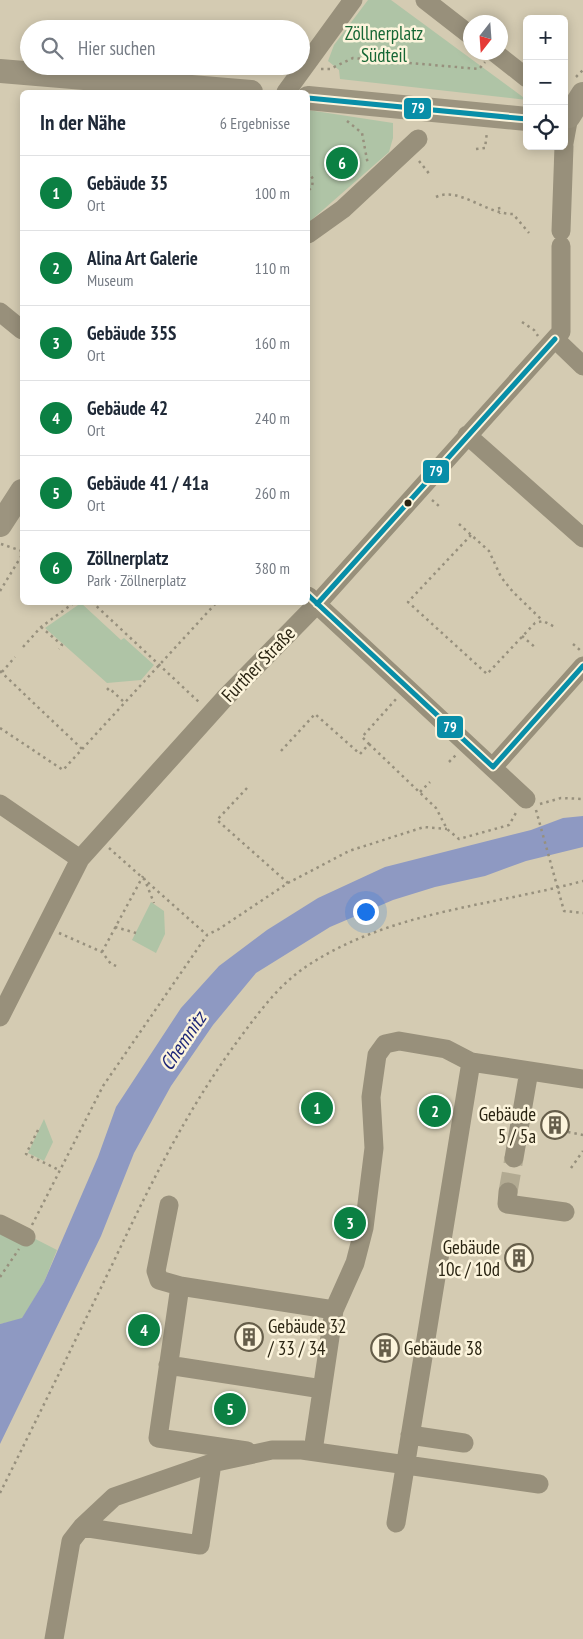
<!DOCTYPE html>
<html lang="de">
<head>
<meta charset="utf-8">
<style>
	:root { --surface:#fff; --page:#f6f6f7; --text:#1f2937; --muted:#747a83; --line:#e0e1e3; --accent:#0b8043 }
	body { margin:0; font-family:"PT Sans Narrow",sans-serif; background:var(--page); color:var(--text) }
	.controls { position:absolute; right:15px; top:15px; display:grid; overflow:hidden; border-radius:8px; box-shadow:0 2px 12px #0003 }
	.controls button { width:45px; height:45px; display:grid; place-items:center; padding:0; border:0; border-bottom:1px solid var(--line); background:var(--surface); color:var(--text); font:25px sans-serif }
	.compass { position:absolute; left:463px; top:15px; width:45px; height:45px; border-radius:50%; background:var(--surface); box-shadow:0 2px 12px #0003; rotate:197deg }
	.you { position:absolute; left:365px; top:911px; width:18px; height:18px; margin:-12px; border:4px solid #fff; border-radius:50%; background:#1a73e8; box-shadow:0 0 0 8px #1a73e833 }
	.badge { display:grid; place-items:center; width:32px; height:32px; border-radius:50%; background:var(--accent); color:#fff; font-size:16px; font-weight:700 }
	.pin { position:absolute; translate:-50% -50%; border:2px solid #fff; box-shadow:0 1px 5px #0006 }
	.list { margin:0; padding:0; list-style:none }
	h2 { display:flex; justify-content:space-between; align-items:center; height:65px; margin:0; padding:0 20px; font-size:21px }
	h2 small { font-size:16px; font-weight:400; color:var(--muted) }
	.list li { display:grid; grid-template-columns:32px 1fr auto; gap:15px; align-items:center; box-sizing:border-box; height:75px; padding:0 20px; border-top:1px solid var(--line) }
	.list b { display:block; font-size:19px; white-space:nowrap }
	.list p { margin:0; font-size:16px; white-space:nowrap; color:var(--muted) }
	.list em { font-size:16px; font-style:normal; color:var(--muted) }
	.icon { flex:none; width:28px; height:28px; fill:none; stroke:currentColor; stroke-width:2; stroke-linecap:round; stroke-linejoin:round }
	.map { position:relative; flex:none; width:583px; height:1639px; overflow:hidden }
	.search { position:absolute; background:var(--surface); box-shadow:0 2px 12px #0003; left:20px; top:20px; width:290px; height:55px; display:flex; align-items:center; gap:12px; box-sizing:border-box; padding:0 18px; border-radius:28px; color:var(--muted); font-size:19px }
	.panel { position:absolute; background:var(--surface); box-shadow:0 2px 12px #0003; left:20px; top:90px; width:290px; height:515px; border-radius:8px }
	.map>svg:first-child { display:block }
</style>
</head>
<body>
<div class="map">
<svg width="583" height="1639" viewBox="0 0 583 1639">
	<rect width="100%" height="100%" fill="#d4cbb2"/>
	<!-- green -->
	<path fill="#afc4a6" d="M368,0H391L527,100L340,79L339,70L328,61L334,45Z
		M308,110L393,123V138L389,152L308,223Z
		M81,603L121,640L124,638L154,665L141,680L107,683L45,628Z
		M151,902L164,911L165,934L156,953L132,940Z
		M44,1119L53,1142L44,1161L28,1153Z
		M0,1221L57,1250L44,1282L22,1319L0,1324Z"/>
	<!-- water -->
	<path fill="#8e99c2" d="M583,816V847L526,861L485,876L435,887L393,900L330,927L256,973L213,1025L171,1086L134,1153L101,1236L0,1444V1324L22,1318L44,1282L98,1157L116,1107L181,1008L219,966L267,930L318,898L385,867L531,830L563,818Z"/>
	<g fill="none" stroke-linecap="round" stroke-linejoin="round">
		<!-- minor-tunnel -->
		<path stroke="#b2aa92" stroke-width="19" stroke-dasharray="19 9" stroke-linecap="butt" d="M508,1192L514,1158"/>
		<!-- path -->
		<path stroke="#97907d" stroke-width="2.5" stroke-dasharray="2.5 4" stroke-linecap="butt" d="M321,69H330L353,58L479,69L485,62
			M576,77L583,70
			M347,121L362,133L368,165
			M476,149L485,148L487,132
			M419,161L431,176
			M308,171L313,179L312,187L308,191
			M436,197C459,186 485,214 513,214L529,233
			M499,207L500,214
			M522,322L534,330L538,336
			M432,500L440,507
			M459,524L489,551L501,577L513,592L543,621
			M471,535L408,602L487,674L535,623L543,621L555,627
			M1,544L22,551
			M0,591L22,555
			M92,602L201,704
			M41,627L62,645L59,649
			M522,636L536,648
			M573,644L581,651
			M23,647L41,627L75,602
			M0,671L82,749
			M2,672L15,657
			M107,690L109,688L125,703
			M0,728L63,770L217,602
			M369,744L436,808L447,829L459,839L509,825L517,811
			M281,751L315,714L360,754L369,744L362,737L397,698
			M449,762L457,754
			M247,788L217,820L288,883
			M420,792L430,782
			M540,804L561,798L583,799
			M536,810L564,911L583,913
			M109,848L207,935
			M144,878L154,903
			M115,927L136,933
			M59,933L102,952L111,964L119,967
			M102,952L143,876
			M38,1130L26,1154L59,1170
			M568,1132L583,1135
			M571,1168L583,1151
			M32,1225L103,1086L207,935L219,929L288,883L349,851L424,827L447,829
			M0,1277L19,1249
			M0,1493C38,1417 75,1341 112,1265C150,1185 186,1111 239,1039C260,1011 280,983 310,964C393,911 491,906 583,881"/>
		<!-- minor -->
		<path stroke="#98907b" stroke-width="19" d="M425,0L470,35
			M494,52L527,78
			M286,92L353,0
			M564,143L569,116
			M561,231L564,146
			M308,234L343,209L418,139
			M0,312L22,330
			M555,339L583,366
			M467,435L583,538
			M308,596L526,799
			M493,767L583,666
			M0,804L80,859
			M0,1017L80,859L224,699L317,604L561,332V246
			M514,1158L529,1071
			M508,1192L507,1204L565,1212
			M169,1205L156,1271L159,1280L180,1286L334,1310
			M0,1224L26,1237
			M180,1286L158,1438L247,1451
			M168,1365L322,1389
			M410,1435L464,1443
			M313,1451L334,1310L355,1263L364,1228L374,1148L371,1097L377,1055L385,1044L399,1041L446,1049L471,1062L583,1079
			M396,1523L471,1062
			M82,1527L200,1545L212,1463
			M54,1639L71,1541L82,1527L114,1497L212,1463L272,1450H302L539,1484"/>
		<!-- major -->
		<path stroke="#9c947f" stroke-width="24" d="M0,71L251,92
			M308,98L527,119
			M569,116L583,94
			M0,525L22,491"/>
		<defs>
			<path id="bus-1" d="M308,98L527,119
				M308,595L493,767L583,666
				M317,604L555,339"/>
		</defs>
		<!-- bus-1 casing -->
		<use href="#bus-1" stroke="#fcf4dc" stroke-width="9"/>
		<!-- bus-1 -->
		<use href="#bus-1" stroke="#088ea8" stroke-width="5"/>
	</g>
	<!-- icons -->
	<defs>
		<symbol id="building-ring" viewBox="-11 -11 22 22"><circle r="9.5" fill="#fcf4dc" stroke="#665e4a" stroke-width="1.5"/><path d="M-4-6H4V6H1V3H-1V6H-4ZM-2.5-4.3h1.7v1.8h-1.7ZM.8-4.3h1.7v1.8H.8ZM-2.5-1h1.7V.8h-1.7ZM.8-1h1.7V.8H.8Z" fill="#665e4a"/></symbol>
	</defs>
	<g fill-rule="evenodd">
		<use href="#building-ring" x="539" y="1109" width="32" height="32"/>
		<use href="#building-ring" x="503" y="1242" width="32" height="32"/>
		<use href="#building-ring" x="233" y="1321" width="32" height="32"/>
		<use href="#building-ring" x="369" y="1332" width="32" height="32"/>
	</g>
	<!-- markers -->
	<circle fill="#2a2412" stroke="#fcf4dc" stroke-width="2" cx="408" cy="503" r="4.5"/>
	<g text-anchor="middle" dominant-baseline="central" stroke-width="5" stroke-linejoin="round" paint-order="stroke">
		<!-- park labels -->
		<g font-size="19" fill="#176735" stroke="#fcf4dc">
			<text x="384" y="33">Zöllnerplatz<tspan x="384" dy="22">Südteil</tspan></text>
		</g>
		<!-- street labels -->
		<g font-size="19" fill="#2a2412" stroke="#fcf4dc">
			<text transform="translate(258 664) rotate(-46)">Further Straße</text>
		</g>
		<!-- poi labels -->
		<g font-size="19" fill="#2a2412" stroke="#fcf4dc" text-anchor="end">
			<text x="536" y="1114">Gebäude<tspan x="536" dy="22">5 / 5a</tspan></text>
			<text x="500" y="1247">Gebäude<tspan x="500" dy="22">10c / 10d</tspan></text>
			<text x="268" y="1326" text-anchor="start">Gebäude 32<tspan x="268" dy="22">/ 33 / 34</tspan></text>
			<text x="404" y="1348" text-anchor="start">Gebäude 38</text>
		</g>
		<!-- water labels -->
		<g font-size="20" font-style="italic" fill="#1e2778" stroke="#fcf4dc">
			<text transform="translate(183 1041) rotate(-56)">Chemnitz</text>
		</g>
	</g>
	<g stroke="#fcf4dc" stroke-width="2">
		<rect x="403" y="97" width="29" height="23" rx="5" fill="#088ea8"/>
		<rect x="422" y="459" width="28" height="25" rx="5" fill="#088ea8"/>
		<rect x="436" y="715" width="28" height="24" rx="5" fill="#088ea8"/>
	</g>
	<g font-size="14" text-anchor="middle" font-weight="bold" fill="#fff">
		<text x="418" y="113">79</text>
		<text x="436" y="476">79</text>
		<text x="450" y="732">79</text>
	</g>
</svg>
<div class="controls">
<button>+</button>
<button>−</button>
<button><svg class="icon" aria-label="locate" viewBox="0 0 24 24"><circle cx="12" cy="12" r="6"/><path d="M12 2v4M12 18v4M2 12h4M18 12h4"/></svg></button>
</div>
<svg class="compass" viewBox="-18 -18 36 36"><path d="M0-13l5 13h-10z" fill="#e53935"/><path d="M0 13l5-13h-10z" fill="#747a83"/></svg>
<div class="you"></div>
<div class="pin badge" style="left:317px;top:1108px">1</div>
<div class="pin badge" style="left:435px;top:1111px">2</div>
<div class="pin badge" style="left:350px;top:1223px">3</div>
<div class="pin badge" style="left:144px;top:1330px">4</div>
<div class="pin badge" style="left:230px;top:1409px">5</div>
<div class="pin badge" style="left:342px;top:163px">6</div>
<div class="search"><svg class="icon" aria-label="search" viewBox="0 0 24 24"><circle cx="10" cy="10" r="6"/><path d="M15 15l6 6"/></svg>Hier suchen</div>
<section class="panel">
<h2>In der Nähe<small>6 Ergebnisse</small></h2>
<ul class="list">
<li><span class="badge">1</span><div><b>Gebäude 35</b><p>Ort</p></div><em>100 m</em></li>
<li><span class="badge">2</span><div><b>Alina Art Galerie</b><p>Museum</p></div><em>110 m</em></li>
<li><span class="badge">3</span><div><b>Gebäude 35S</b><p>Ort</p></div><em>160 m</em></li>
<li><span class="badge">4</span><div><b>Gebäude 42</b><p>Ort</p></div><em>240 m</em></li>
<li><span class="badge">5</span><div><b>Gebäude 41 / 41a</b><p>Ort</p></div><em>260 m</em></li>
<li><span class="badge">6</span><div><b>Zöllnerplatz</b><p>Park · Zöllnerplatz</p></div><em>380 m</em></li>
</ul>
</section>
</div>
</body>
</html>
